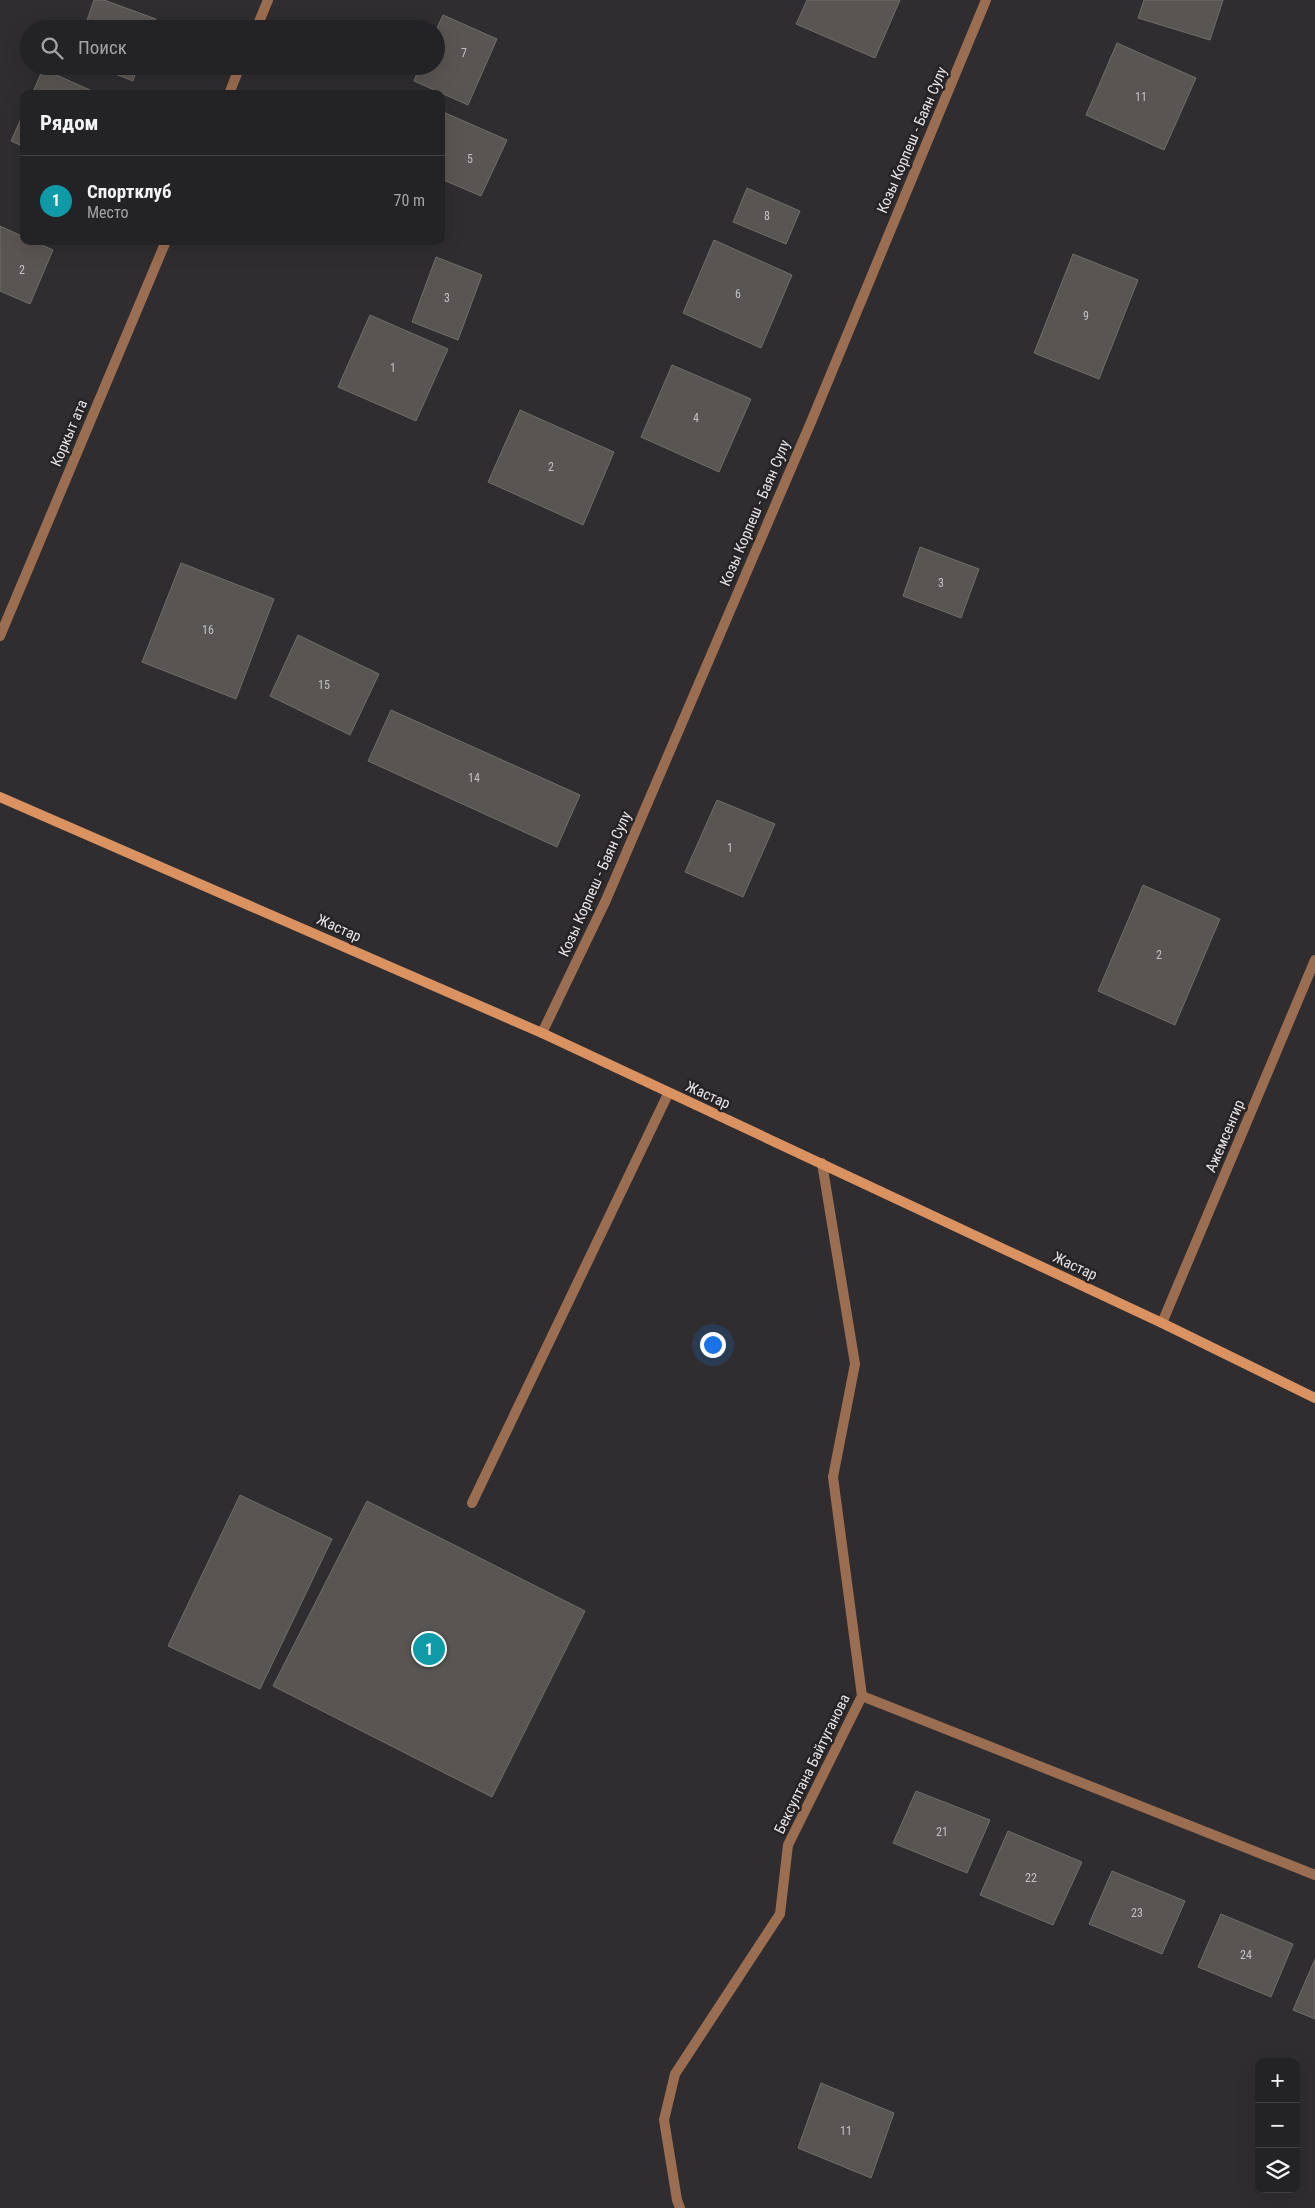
<!DOCTYPE html>
<html lang="ru">
<head>
<meta charset="utf-8">
<style>
	:root { --surface:#232224; --page:#2f2f31; --text:#f1f3f6; --muted:#a3a4a6; --line:#403f41; --accent:#b45309 }
	body { margin:0; font-family:"Roboto Condensed",sans-serif; background:var(--page); color:var(--text) }
	.controls { position:absolute; right:15px; bottom:15px; display:grid; overflow:hidden; border-radius:10px; box-shadow:0 5px 20px #0002 }
	.controls button { width:45px; height:45px; display:grid; place-items:center; padding:0; border:0; border-bottom:1px solid var(--line); background:var(--surface); color:var(--text); font:25px sans-serif }
	.you { position:absolute; left:712px; top:1344px; width:18px; height:18px; margin:-12px; border:4px solid #fff; border-radius:50%; background:#1a73e8; box-shadow:0 0 0 8px #1a73e833 }
	.badge { display:grid; place-items:center; width:32px; height:32px; border-radius:50%; background:var(--accent); color:#fff; font-size:16px; font-weight:700 }
	.pin { position:absolute; translate:-50% -50%; border:2px solid #fff; box-shadow:0 1px 5px #0006 }
	.list { margin:0; padding:0; list-style:none }
	h2 { display:flex; justify-content:space-between; align-items:center; height:65px; margin:0; padding:0 20px; font-size:21px }
	h2 small { font-size:16px; font-weight:400; color:var(--muted) }
	.list li { display:grid; grid-template-columns:32px 1fr auto; gap:15px; align-items:center; box-sizing:border-box; height:90px; padding:0 20px; border-top:1px solid var(--line) }
	.list b { display:block; font-size:19px; white-space:nowrap }
	.list p { margin:0; font-size:16px; white-space:nowrap; color:var(--muted) }
	.list em { font-size:16px; font-style:normal; color:var(--muted) }
	.icon { flex:none; width:28px; height:28px; fill:none; stroke:currentColor; stroke-width:2; stroke-linecap:round; stroke-linejoin:round }
	.map { position:relative; flex:none; width:1315px; height:2208px; overflow:hidden }
	.search { position:absolute; background:var(--surface); box-shadow:0 5px 20px #0002; left:20px; top:20px; width:425px; height:55px; display:flex; align-items:center; gap:12px; box-sizing:border-box; padding:0 18px; border-radius:28px; color:var(--muted); font-size:19px }
	.panel { position:absolute; background:var(--surface); box-shadow:0 5px 20px #0002; left:20px; top:90px; width:425px; height:155px; border-radius:10px }
	.map>svg:first-child { display:block }
</style>
</head>
<body>
<div class="map">
<svg width="1315" height="2208" viewBox="0 0 1315 2208">
	<rect width="100%" height="100%" fill="#2f2d30"/>
	<!-- building -->
	<path fill="#595552" stroke="#716d69" d="M94,0H104L156,19L153,29H84Z
		M807,0H900L875,58L796,24Z
		M1144,0H1223L1210,40L1138,18Z
		M443,15L497,39L468,105L414,81L420,66H436V30Z
		M1117,43L1196,78L1164,150L1086,115Z
		M95,66H138L133,81Z
		M43,69L99,94H32Z
		M441,111L507,140L481,196L441,179Z
		M24,112V147L11,141Z
		M747,188L800,211L786,244L733,222Z
		M0,226L24,237V241H33L53,250L30,304L0,291Z
		M714,240L792,275L761,348L683,313Z
		M1073,254L1138,280L1099,379L1034,353Z
		M436,257L482,275L458,340L412,322Z
		M370,315L448,349L416,421L338,387Z
		M672,365L751,399L719,472L641,437Z
		M520,410L614,452L583,525L488,482Z
		M920,547L979,569L961,618L903,596Z
		M181,563L274,599L236,699L142,662Z
		M298,635L379,674L350,735L270,696Z
		M391,710L580,795L557,847L368,761Z
		M717,800L775,824L743,897L685,872Z
		M1143,885L1220,919L1175,1025L1098,991Z
		M240,1495L332,1539L260,1689L168,1646Z
		M367,1501L585,1611L492,1797L273,1686Z
		M916,1791L990,1820L967,1873L893,1843Z
		M1008,1831L1082,1862L1053,1925L980,1895Z
		M1112,1871L1185,1901L1162,1954L1089,1924Z
		M1221,1914L1293,1944L1271,1997L1198,1967Z
		M1315,1959V2019L1293,2010Z
		M821,2083L894,2113L871,2178L798,2148Z"/>
	<g fill="none" stroke-linecap="round" stroke-linejoin="round">
		<!-- street -->
		<path stroke="#9c6e51" stroke-width="10" d="M256,29L268,0
			M229,94L240,66
			M0,636L166,241
			M542,1033L606,900L811,422L986,0
			M822,1163L855,1364L833,1477L862,1696
			M1162,1323L1315,960
			M472,1503L668,1094
			M862,1696L1315,1875
			M680,2208L677,2200L664,2120L675,2074L780,1914L788,1845L862,1696"/>
		<!-- secondary -->
		<path stroke="#da9261" stroke-width="10" d="M0,797L542,1033L1162,1323L1315,1398"/>
	</g>
	<g text-anchor="middle" dominant-baseline="central" stroke-width="5" stroke-linejoin="round" paint-order="stroke">
		<!-- number labels -->
		<g font-size="12" fill="#c3c0c2">
			<text x="464" y="53">7</text>
			<text x="1141" y="97">11</text>
			<text x="470" y="159">5</text>
			<text x="767" y="216">8</text>
			<text x="22" y="270">2</text>
			<text x="738" y="294">6</text>
			<text x="447" y="298">3</text>
			<text x="1086" y="316">9</text>
			<text x="393" y="368">1</text>
			<text x="696" y="418">4</text>
			<text x="551" y="467">2</text>
			<text x="941" y="583">3</text>
			<text x="208" y="630">16</text>
			<text x="324" y="685">15</text>
			<text x="474" y="778">14</text>
			<text x="730" y="848">1</text>
			<text x="1159" y="955">2</text>
			<text x="942" y="1832">21</text>
			<text x="1031" y="1878">22</text>
			<text x="1137" y="1913">23</text>
			<text x="1246" y="1955">24</text>
			<text x="846" y="2131">11</text>
		</g>
		<!-- street labels -->
		<g font-size="15" fill="#e6e4e7" stroke="#262326">
			<text transform="translate(912 140) rotate(-67)">Козы Корпеш - Баян Сулу</text>
			<text transform="translate(69 433) rotate(-67)">Коркыт ата</text>
			<text transform="translate(755 513) rotate(-67)">Козы Корпеш - Баян Сулу</text>
			<text transform="translate(595 884) rotate(-66)">Козы Корпеш - Баян Сулу</text>
			<text transform="translate(339 928) rotate(24)">Жастар</text>
			<text transform="translate(708 1095) rotate(24)">Жастар</text>
			<text transform="translate(1225 1136) rotate(-67)">Ажемсенгир</text>
			<text transform="translate(1075 1266) rotate(25)">Жастар</text>
			<text transform="translate(812 1764) rotate(-64)">Бексултана Байтуганова</text>
		</g>
	</g>
</svg>
<div class="controls">
<button>+</button>
<button>−</button>
<button><svg class="icon" aria-label="layers" viewBox="0 0 24 24"><path d="M12 4l9 5-9 5-9-5zM3 14l9 5 9-5"/></svg></button>
</div>
<div class="you"></div>
<div class="pin badge" style="left:429px;top:1649px;background:#0f9aa8">1</div>
<div class="search"><svg class="icon" aria-label="search" viewBox="0 0 24 24"><circle cx="10" cy="10" r="6"/><path d="M15 15l6 6"/></svg>Поиск</div>
<section class="panel">
<h2>Рядом<small></small></h2>
<ul class="list">
<li><span class="badge" style="background:#0f9aa8">1</span><div><b>Спортклуб</b><p>Место</p></div><em>70 m</em></li>
</ul>
</section>
</div>
</body>
</html>
